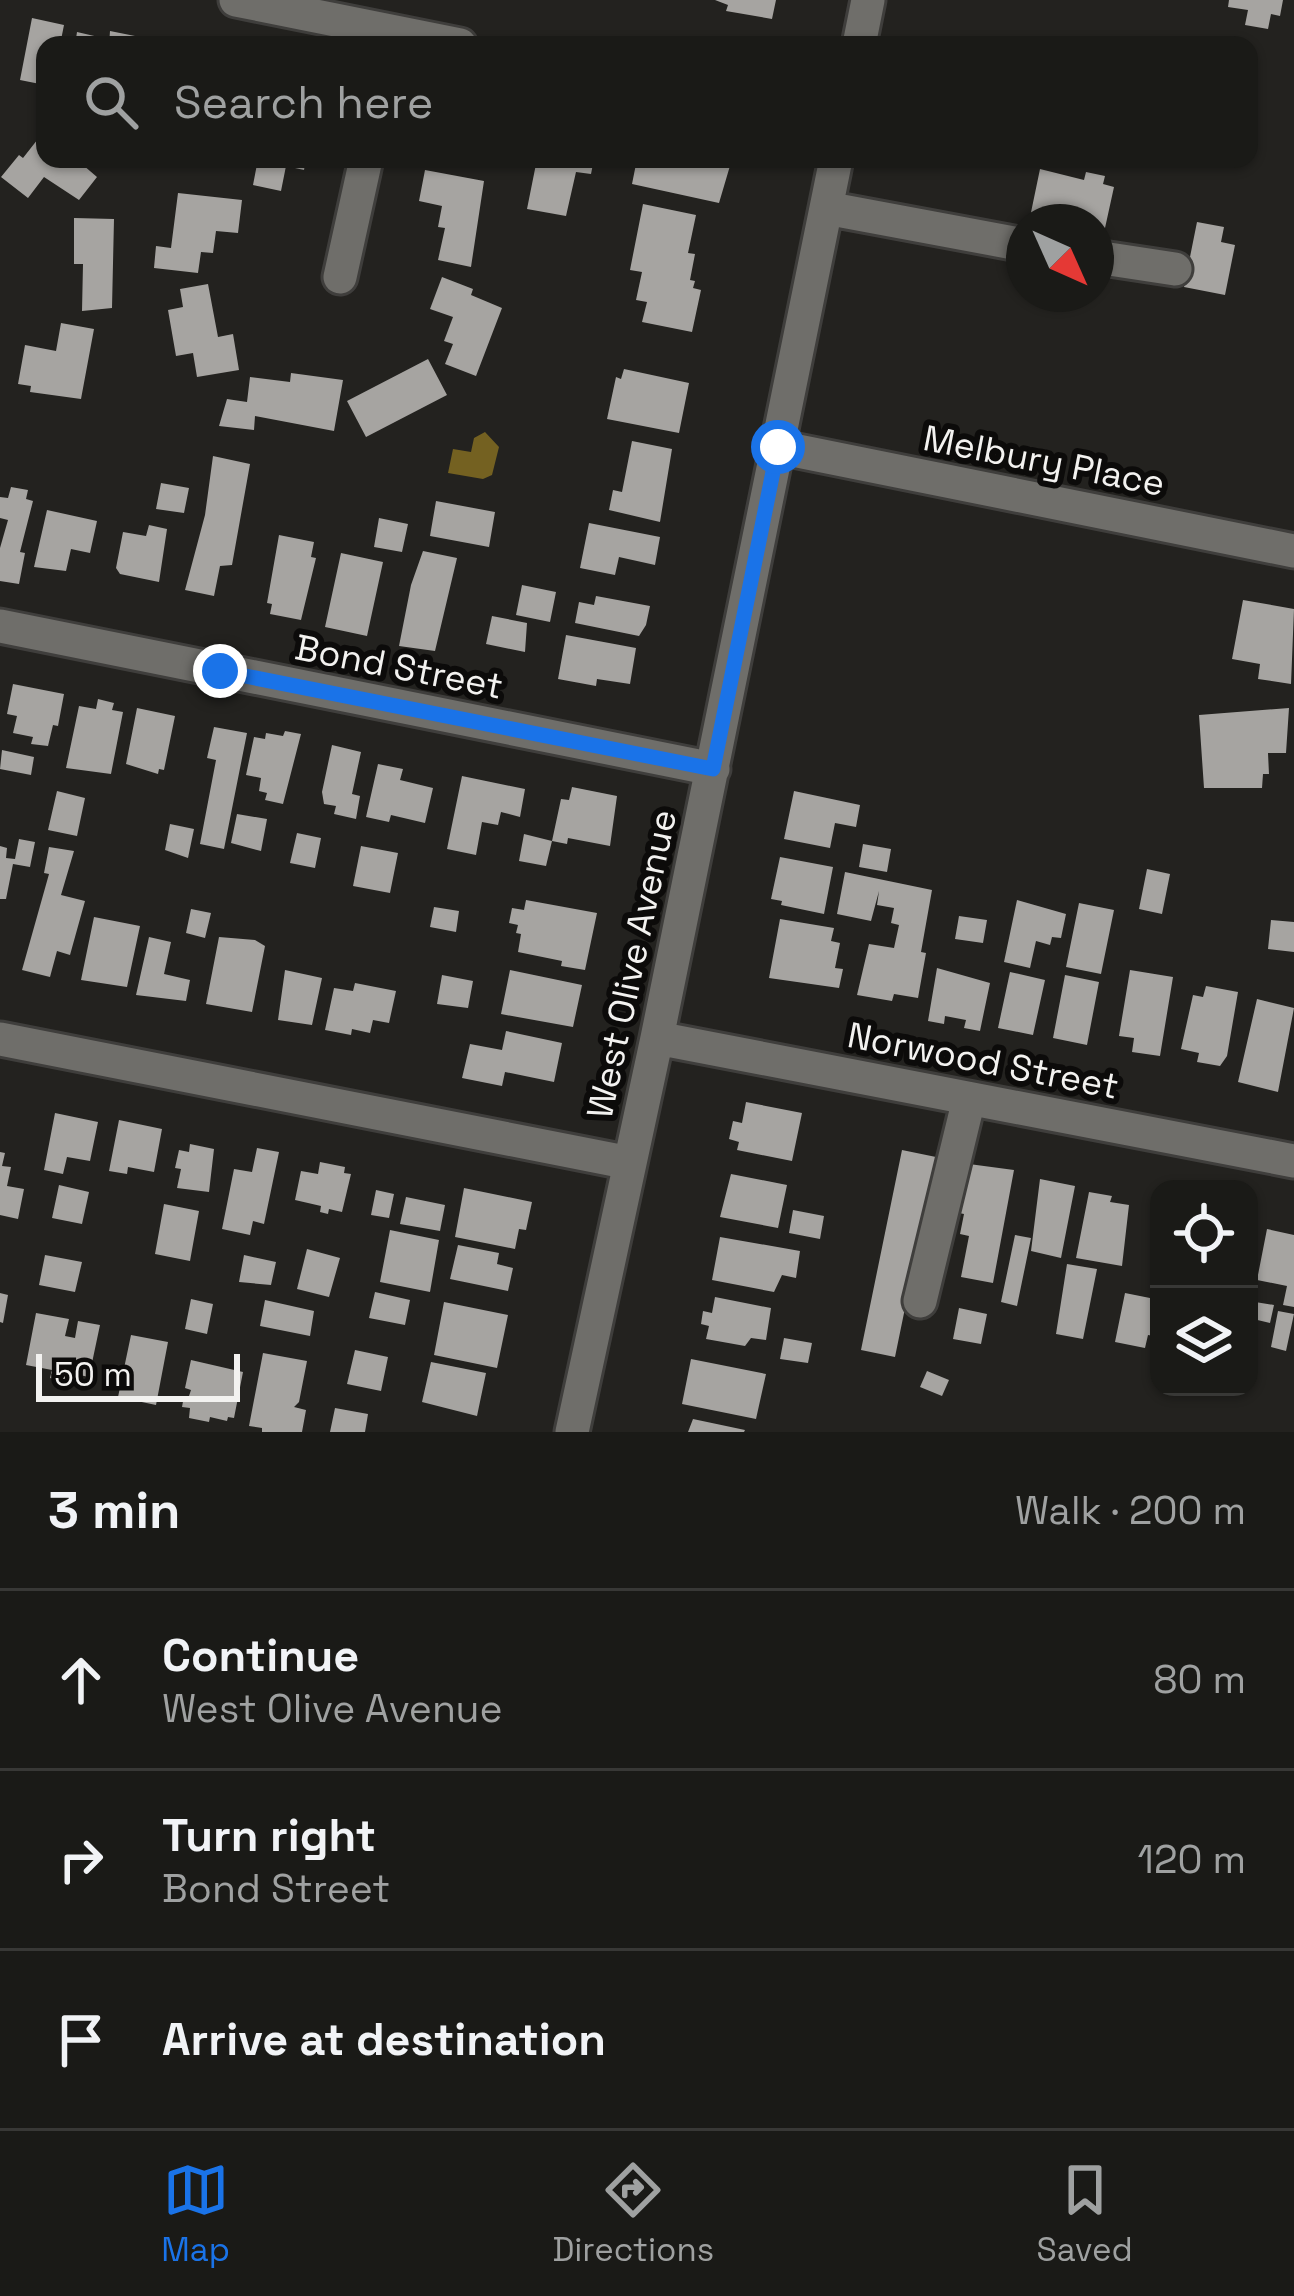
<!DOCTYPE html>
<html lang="en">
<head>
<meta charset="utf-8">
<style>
	:root { --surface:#1a1a17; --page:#272724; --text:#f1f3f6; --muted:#9fa1a1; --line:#383836; --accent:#1a73e8 }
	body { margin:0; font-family:"Space Grotesk",sans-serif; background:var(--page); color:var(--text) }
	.controls { position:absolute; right:36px; bottom:36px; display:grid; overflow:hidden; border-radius:24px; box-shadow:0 3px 9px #0004 }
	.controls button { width:108px; height:108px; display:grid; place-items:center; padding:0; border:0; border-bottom:3px solid var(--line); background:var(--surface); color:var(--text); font:60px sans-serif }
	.compass { position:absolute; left:1006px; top:204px; width:108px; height:108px; border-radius:50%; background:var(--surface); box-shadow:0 3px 9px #0004; rotate:135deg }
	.scale { position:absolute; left:36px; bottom:30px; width:204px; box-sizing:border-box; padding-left:12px; border:6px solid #f3f2f0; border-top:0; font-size:33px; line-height:42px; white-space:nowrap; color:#f3f2f0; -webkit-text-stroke:9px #0c0b0a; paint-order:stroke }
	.stop { position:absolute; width:36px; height:36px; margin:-27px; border:9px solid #1a73e8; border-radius:50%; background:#fff }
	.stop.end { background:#1a73e8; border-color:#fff; box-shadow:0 3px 12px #0008 }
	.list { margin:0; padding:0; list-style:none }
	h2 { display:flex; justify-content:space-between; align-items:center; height:156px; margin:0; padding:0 48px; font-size:51px }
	h2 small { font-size:39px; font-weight:400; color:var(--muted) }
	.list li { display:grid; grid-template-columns:78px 1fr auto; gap:36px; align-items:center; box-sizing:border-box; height:180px; padding:0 48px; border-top:3px solid var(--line) }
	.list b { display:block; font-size:45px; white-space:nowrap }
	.list p { margin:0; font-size:39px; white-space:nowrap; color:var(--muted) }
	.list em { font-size:39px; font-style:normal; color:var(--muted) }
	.icon { flex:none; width:66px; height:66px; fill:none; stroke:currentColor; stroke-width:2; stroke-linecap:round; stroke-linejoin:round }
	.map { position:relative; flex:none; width:1294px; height:1432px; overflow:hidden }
	.search { position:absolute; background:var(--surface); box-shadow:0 3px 9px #0004; left:36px; right:36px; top:36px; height:132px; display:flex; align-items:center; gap:30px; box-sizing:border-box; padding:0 42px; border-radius:24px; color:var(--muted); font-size:45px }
	.sheet { height:696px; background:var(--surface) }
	nav { display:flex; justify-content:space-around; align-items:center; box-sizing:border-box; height:168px; border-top:3px solid var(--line); background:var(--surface); font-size:33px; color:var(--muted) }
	nav a { display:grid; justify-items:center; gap:6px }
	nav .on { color:var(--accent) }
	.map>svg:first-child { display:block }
</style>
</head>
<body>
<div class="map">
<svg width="1294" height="1432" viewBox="0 0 1294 1432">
	<rect width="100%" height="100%" fill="#23221f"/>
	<!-- water -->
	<path fill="#746121" d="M485,432L499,447L492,475L483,479L448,473L453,449L471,452L474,438Z"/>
	<!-- building -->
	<path fill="#a6a4a1" d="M715,0H776L772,19L726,11L728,5Z
		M1229,0H1283L1280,16L1271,14L1268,29L1245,25L1248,10L1228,7Z
		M32,18L64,25L60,45H45V85L20,80Z
		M110,31L150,39L149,45H109Z
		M77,32L103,38L101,45H75Z
		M45,130V159H76L97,177L79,200L44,177L28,198L1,177L19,155L23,158Z
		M258,159L276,160L306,159L304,170L286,166L281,191L253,185Z
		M537,159H594L591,174L576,172L566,216L527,209Z
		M637,159L669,162L670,159H732L719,203L632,184Z
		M1040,169L1084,180L1086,172L1105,176L1103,184L1114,187L1105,228L1096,231V222H1029Z
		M425,170L484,181L471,267L438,260L445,228L438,227L442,206L419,201Z
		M178,193L242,200L238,233L216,231L213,253L201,252L198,273L154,268L156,246L171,248Z
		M643,204L696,215L688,253L695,254L690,280L695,281L693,288L701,290L692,332L642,322L647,302L636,300L642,272L630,270Z
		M74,218L114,219L112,308L82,311L83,264H74Z
		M1197,222L1224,227L1221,242L1235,245L1225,295L1184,287Z
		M442,277L473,289L471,295L502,308L476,376L445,364L453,344L444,341L453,317L430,309Z
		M208,284L218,337L233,334L239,370L197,377L193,353L176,356L168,310L183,307L180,289Z
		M61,323L94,329L81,399L30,392L31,386L18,384L25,345L56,351Z
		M428,359L447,395L366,437L347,401Z
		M624,369L689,383L679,433L607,419L616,377L621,379Z
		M291,373L343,380L334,431L255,416L254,430L219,426L227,399L247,402L250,377L290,382Z
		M632,441L672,449L660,522L609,510L613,490L622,492Z
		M213,456L250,464L232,565L220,566L214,596L185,590L205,515Z
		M161,483L189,488L184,513L156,509Z
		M11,487L28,490L26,499L33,501L20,552L25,553L19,584L0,581V548L8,520L0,518V497L8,498Z
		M436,501L495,512L489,547L430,536Z
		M47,510L97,521L90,553L71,549L66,571L34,567Z
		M379,518L408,524L402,552L374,547Z
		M589,523L660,537L655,565L619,557L615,575L580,568Z
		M149,525L167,529L159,582L120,574L116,568L123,532L146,536Z
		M279,535L314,542L311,557L316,558L301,620L270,614L272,604L267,603Z
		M423,551L457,558L435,651L399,646L411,585Z
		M341,553L383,562L367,636L325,627Z
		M522,585L556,592L550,622L516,615Z
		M596,596L650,606L646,625L639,636L575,623L579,602L594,605Z
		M1243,600L1294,609L1291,684L1258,679L1260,664L1232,659Z
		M492,616L527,623L525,652L486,644Z
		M566,635L636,648L630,684L597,679L596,686L558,679Z
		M13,684L64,694L58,726L53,725L48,746L31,744L33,737L13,733L17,716L7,714Z
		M98,699L114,703L112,710L123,712L111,774L66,768L79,706L96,709Z
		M137,708L175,716L164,770L159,769L158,774L126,764Z
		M1289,708L1286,753H1268L1269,774H1263L1262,788H1204L1199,715Z
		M214,727L247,733L224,849L200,844L216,760L207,758Z
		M285,731L301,734L283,804L265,800L267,793L259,791L261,778L246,775L254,737L265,739L266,733L283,736Z
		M332,745L361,752L352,794L360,796L356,819L334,814L336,806L324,804L322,792Z
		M2,750L34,757L31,775L0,769Z
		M378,764L403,769L400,780L433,788L425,823L391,815L389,822L366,817Z
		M462,776L525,789L520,817L501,812L498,825L482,822L476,855L447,849Z
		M572,787L617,796L610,846L568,838L567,844L552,841L561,799L569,800Z
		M57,791L85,798L77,836L48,830Z
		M794,791L860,805L856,827L835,823L830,848L784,839Z
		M237,814L267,819L261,851L231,843Z
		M170,824L194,829L188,858L165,850Z
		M297,833L321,838L315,868L290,863Z
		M524,834L552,841L546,866L519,861Z
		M19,839L35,842L30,867L13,864L6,899H0V846L7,848L6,858L15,859Z
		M863,844L891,849L887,872L859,867Z
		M361,846L398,853L390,893L353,886Z
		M49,847L74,851L61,895L85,901L70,955L57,951L50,977L22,970L49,874L44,873Z
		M780,857L833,867L824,914L781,905L782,901L771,899Z
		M1147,869L1170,874L1162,914L1139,909Z
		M845,872L932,890L921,952L926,953L918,998L894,994L892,1001L857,995L869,944L894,948L899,925L891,923L894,908L877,905L879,891L871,921L837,914Z
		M526,900L597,913L585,970L561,966L562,961L518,952L521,934L516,933L518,925L509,923L512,908L524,910Z
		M1017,900L1066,914L1061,938L1052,937L1050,945L1036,941L1030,968L1004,962Z
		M1079,903L1114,910L1101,974L1066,967Z
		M434,907L459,911L456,932L430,927Z
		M191,909L211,913L205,938L186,933Z
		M959,916L987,920L983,943L955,939Z
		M94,917L140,926L127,987L81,980Z
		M780,919L834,928L831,941L840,943L835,968L843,969L839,988L769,978Z
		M1271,920L1294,922V952L1268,949Z
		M149,937L171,942L164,974L190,980L186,1001L136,995Z
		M219,937L255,940L265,946L252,1012L206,1004Z
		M937,968L990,983L980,1031L964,1028L966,1020L945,1016L944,1024L928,1021Z
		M285,970L322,978L312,1025L278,1020Z
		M510,970L582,985L573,1027L501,1014Z
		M1130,970L1173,977L1160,1056L1132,1052L1134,1038L1119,1036Z
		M1010,972L1045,980L1033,1035L998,1028Z
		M442,975L473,981L468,1008L437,1004Z
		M1065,975L1099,982L1087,1045L1053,1038Z
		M355,983L396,991L389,1023L373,1020L370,1033L352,1029L351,1035L325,1030L334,988L353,991Z
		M1206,986L1238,992L1227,1056L1220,1066L1197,1062L1199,1053L1181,1049L1193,995L1203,997Z
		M1257,999L1294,1008L1278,1092L1238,1082Z
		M506,1031L562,1043L554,1082L505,1072L502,1086L462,1078L470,1044L502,1050Z
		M746,1102L802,1113L792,1161L737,1150L739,1142L729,1139L733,1121L742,1123Z
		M55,1113L98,1122L90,1161L67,1157L63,1174L44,1170Z
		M119,1120L162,1129L154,1172L128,1167L127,1174L109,1171Z
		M190,1144L214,1149L209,1192L177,1188L181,1169L175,1168L179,1150L189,1152Z
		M257,1148L279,1152L264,1224L253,1221L250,1235L222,1229L234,1169L252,1172Z
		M902,1150L936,1157L895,1357L861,1350Z
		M0,1152L5,1153L2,1166L11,1167L7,1186L24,1189L18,1219L0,1215Z
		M320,1162L345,1167L344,1173L351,1174L342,1212L329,1209L328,1214L320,1212L321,1206L295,1200L301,1171L318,1174Z
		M969,1164L1014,1170L993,1283L961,1277L969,1236L960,1234L964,1214L959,1213Z
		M731,1174L787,1185L778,1228L720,1217Z
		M1040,1179L1075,1186L1061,1258L1031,1251Z
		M59,1185L89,1192L82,1224L52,1218Z
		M464,1188L532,1202L526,1230L519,1229L515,1249L455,1237Z
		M376,1190L394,1194L389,1218L371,1215Z
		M1089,1192L1112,1196L1110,1202L1129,1205L1122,1266L1076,1258Z
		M406,1197L445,1205L440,1231L400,1224Z
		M164,1204L199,1211L190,1261L155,1254Z
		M793,1210L824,1216L820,1239L789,1233Z
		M1267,1229L1294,1235V1307L1283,1305L1287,1286L1257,1280Z
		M390,1230L439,1240L430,1292L380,1282Z
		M1015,1235L1031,1238L1017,1306L1001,1302Z
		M720,1237L800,1251L796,1278L782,1275L774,1292L712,1280Z
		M458,1245L499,1253L497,1264L513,1268L508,1291L450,1279Z
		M307,1249L340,1258L329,1297L297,1289Z
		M45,1255L82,1262L75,1292L39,1285Z
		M244,1255L276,1262L271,1285L239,1282Z
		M1067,1264L1097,1269L1083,1339L1056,1334Z
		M375,1292L410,1300L405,1325L369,1318Z
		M1151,1292L1159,1294V1337L1148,1335L1145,1348L1115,1342L1125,1293L1150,1298Z
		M0,1293L8,1295L3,1323L0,1322Z
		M715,1297L771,1308L766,1340L751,1338L745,1346L706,1339L709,1326L701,1324L703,1311L712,1313Z
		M191,1299L213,1304L207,1334L185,1329Z
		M265,1300L314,1311L310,1336L260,1326Z
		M1249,1301L1274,1305L1270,1323L1249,1318Z
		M444,1302L508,1315L497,1368L434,1355Z
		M959,1308L987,1314L981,1344L953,1339Z
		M1278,1311L1294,1314L1286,1351L1271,1347Z
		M36,1313L69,1319L65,1336L75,1338L78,1321L100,1325L89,1377L70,1373L68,1382L50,1378L52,1370L26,1365Z
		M131,1335L168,1342L156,1405L118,1397Z
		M784,1338L812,1343L808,1363L780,1359Z
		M355,1350L388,1357L381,1391L347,1384Z
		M263,1353L307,1361L299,1402L294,1407L306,1410L302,1432H262V1428L249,1426Z
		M691,1359L766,1374L756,1419L682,1404Z
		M191,1360L243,1372L234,1418L228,1417L227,1421L210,1417L209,1422L189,1418L190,1408L182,1407L184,1396H189L191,1390L185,1388Z
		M431,1362L486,1373L477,1416L422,1402Z
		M927,1371L949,1380L942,1396L920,1387Z
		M335,1408L368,1414L365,1432H330Z
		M693,1419L745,1430L744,1432H688Z"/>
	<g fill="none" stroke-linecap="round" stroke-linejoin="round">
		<defs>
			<path id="minor" d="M236,0L460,45
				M859,45L868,0
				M826,208L1024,245
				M1096,257L1175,269
				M340,277L366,159
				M778,447L1294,551
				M0,626L713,769
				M657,1038L1294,1161
				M0,1039L630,1163
				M920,1301L969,1099
				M572,1432L657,1038L836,159"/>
		</defs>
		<!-- minor casing -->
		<use href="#minor" stroke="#3f3e3c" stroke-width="39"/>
		<!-- minor -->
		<use href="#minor" stroke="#6f6e6a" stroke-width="33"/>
	</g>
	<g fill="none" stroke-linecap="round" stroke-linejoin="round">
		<!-- route -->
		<path stroke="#1a73e8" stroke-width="15" d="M220,671L713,769L778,447"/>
	</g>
	<g text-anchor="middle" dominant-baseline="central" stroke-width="12" stroke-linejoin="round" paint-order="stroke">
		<!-- street labels -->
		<g font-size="36" fill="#f3f2f0" stroke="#0c0b0a">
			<text transform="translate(1044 461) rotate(11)">Melbury Place</text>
			<text transform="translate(399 667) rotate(11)">Bond Street</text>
			<text transform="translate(632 964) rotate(-78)">West Olive Avenue</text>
			<text transform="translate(983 1061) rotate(11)">Norwood Street</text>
		</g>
	</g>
</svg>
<div class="controls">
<button><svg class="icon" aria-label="locate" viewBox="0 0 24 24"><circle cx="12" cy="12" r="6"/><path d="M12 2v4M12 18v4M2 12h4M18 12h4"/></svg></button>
<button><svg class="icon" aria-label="layers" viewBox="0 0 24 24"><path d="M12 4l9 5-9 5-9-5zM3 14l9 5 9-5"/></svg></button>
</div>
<svg class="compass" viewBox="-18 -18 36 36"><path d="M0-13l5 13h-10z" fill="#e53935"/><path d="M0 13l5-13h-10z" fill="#9fa1a1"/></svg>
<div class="scale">50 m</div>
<div class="stop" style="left:778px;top:447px"></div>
<div class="stop end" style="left:220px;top:671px"></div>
<div class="search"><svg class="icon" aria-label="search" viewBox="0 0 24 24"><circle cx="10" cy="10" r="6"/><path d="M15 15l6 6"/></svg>Search here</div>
</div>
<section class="sheet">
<h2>3 min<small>Walk · 200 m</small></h2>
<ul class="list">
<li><svg class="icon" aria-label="ahead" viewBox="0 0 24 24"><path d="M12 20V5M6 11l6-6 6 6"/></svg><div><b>Continue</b><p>West Olive Avenue</p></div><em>80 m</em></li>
<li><svg class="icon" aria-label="right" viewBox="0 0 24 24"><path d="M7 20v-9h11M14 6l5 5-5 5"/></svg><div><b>Turn right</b><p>Bond Street</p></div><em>120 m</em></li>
<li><svg class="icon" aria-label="arrive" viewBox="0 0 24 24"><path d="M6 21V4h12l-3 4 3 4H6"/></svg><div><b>Arrive at destination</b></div></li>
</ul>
</section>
<nav>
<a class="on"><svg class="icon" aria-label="map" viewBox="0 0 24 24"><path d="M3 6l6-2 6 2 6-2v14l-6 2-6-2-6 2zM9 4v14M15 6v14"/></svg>Map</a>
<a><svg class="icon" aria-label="directions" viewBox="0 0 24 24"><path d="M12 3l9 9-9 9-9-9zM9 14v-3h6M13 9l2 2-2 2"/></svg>Directions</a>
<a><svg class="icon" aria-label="saved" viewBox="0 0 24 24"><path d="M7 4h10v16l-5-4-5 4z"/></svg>Saved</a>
</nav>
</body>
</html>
